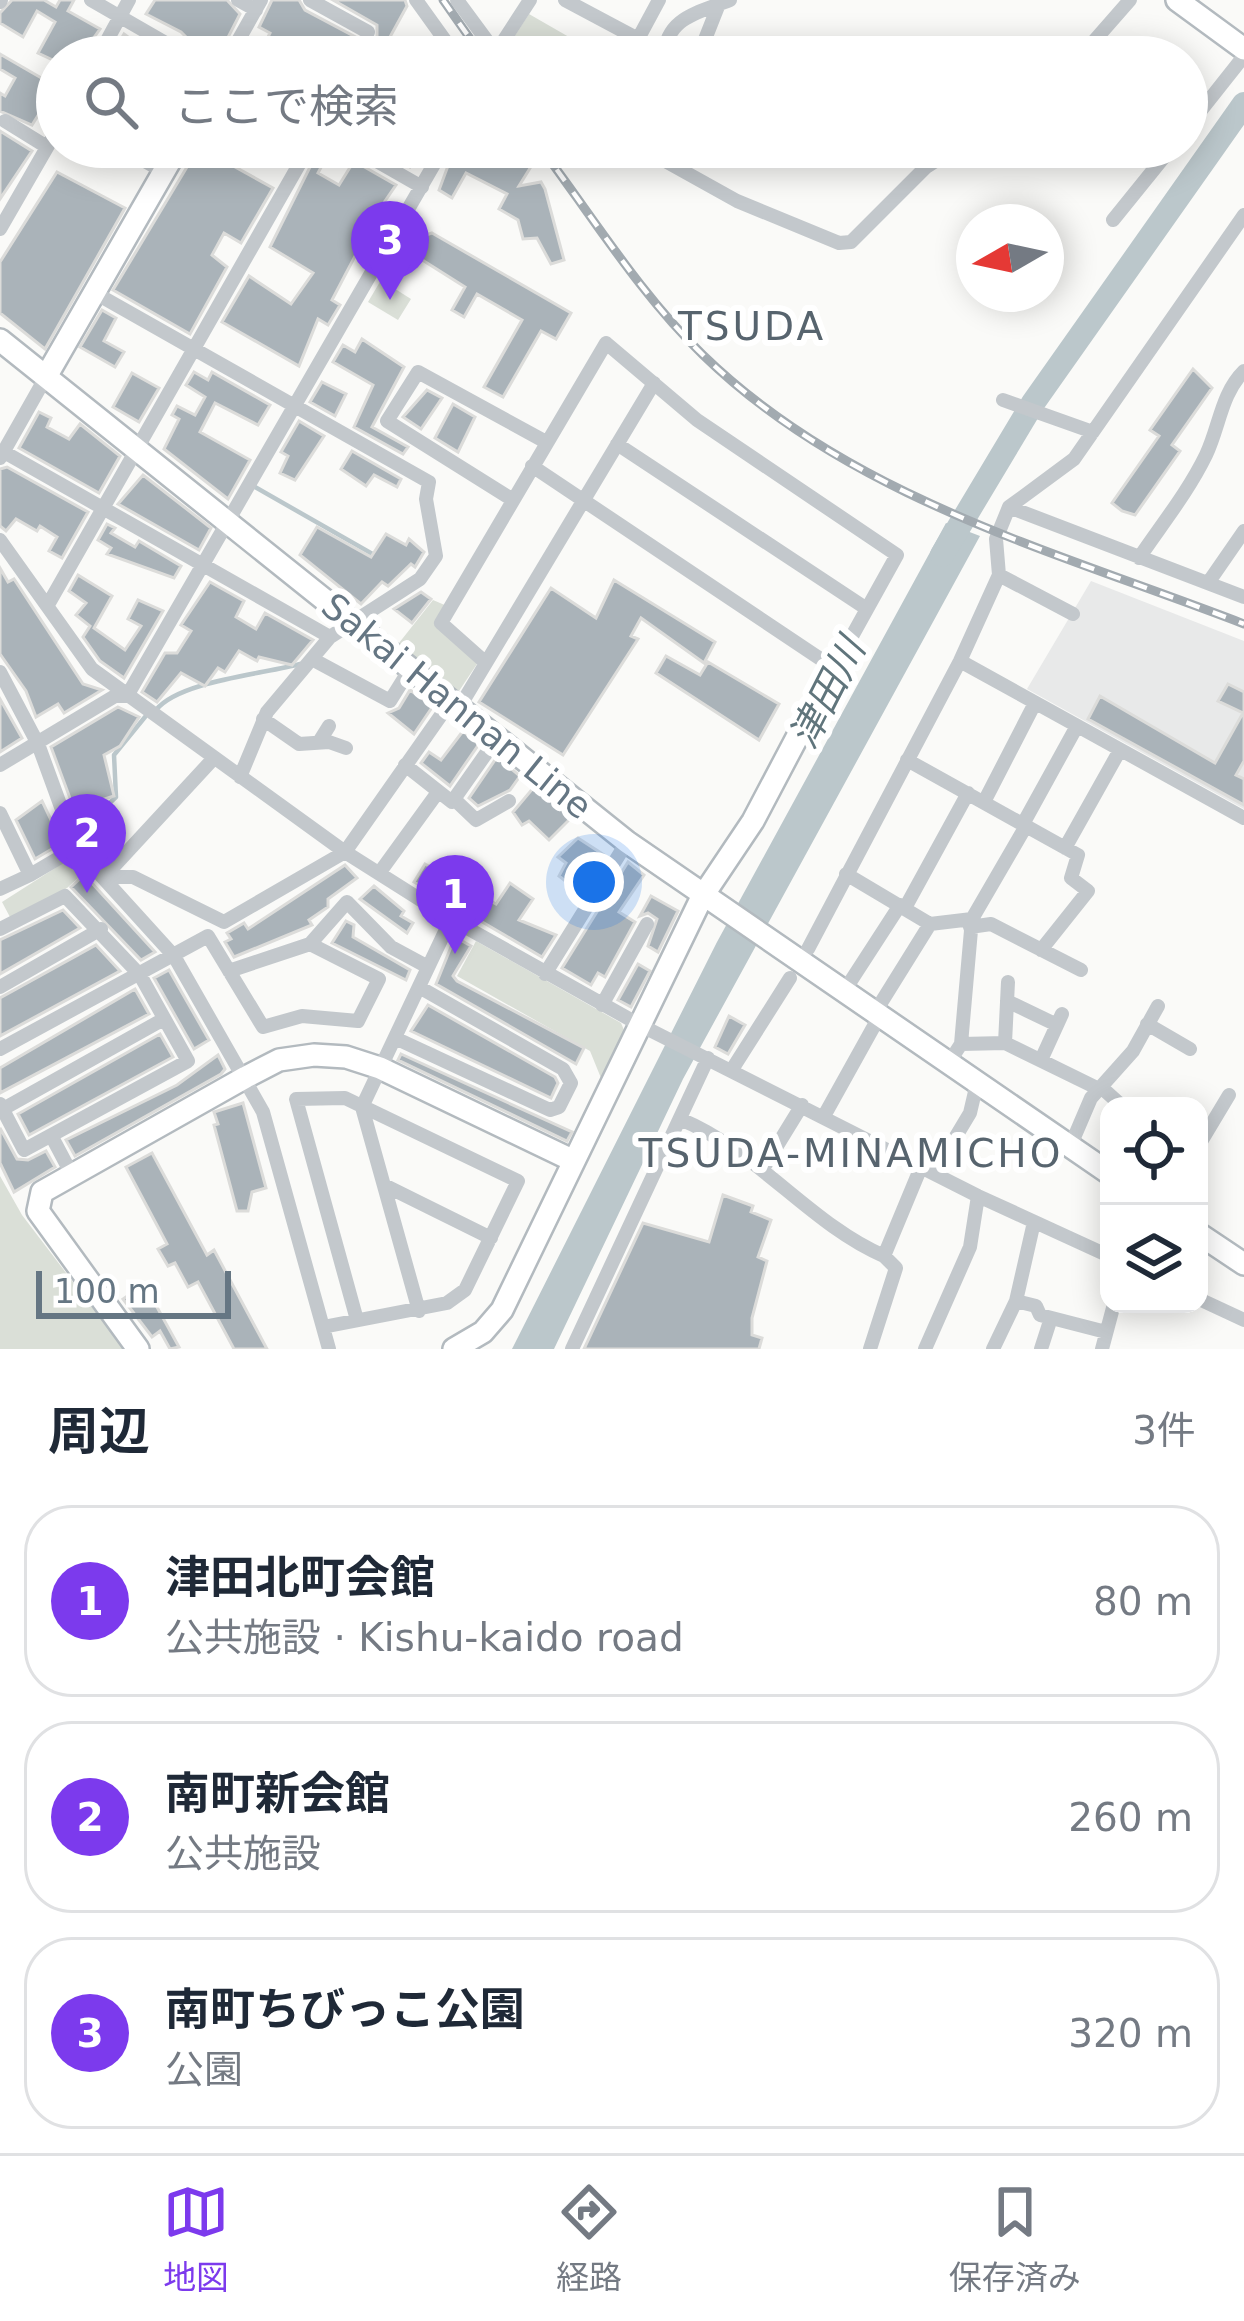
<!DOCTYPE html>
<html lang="ja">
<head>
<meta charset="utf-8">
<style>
	:root { --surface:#fff; --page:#f6f6f7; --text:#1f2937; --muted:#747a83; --line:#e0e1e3; --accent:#7c3aed }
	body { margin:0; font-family:"DejaVu Sans","Noto Sans JP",sans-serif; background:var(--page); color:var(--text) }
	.controls { position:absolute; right:36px; bottom:36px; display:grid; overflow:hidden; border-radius:24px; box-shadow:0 6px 30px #0003 }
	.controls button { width:108px; height:108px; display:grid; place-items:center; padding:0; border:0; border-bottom:3px solid var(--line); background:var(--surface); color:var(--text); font:60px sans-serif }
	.compass { position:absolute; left:956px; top:204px; width:108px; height:108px; border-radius:50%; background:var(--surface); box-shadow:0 6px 30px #0003; rotate:261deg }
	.scale { position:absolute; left:36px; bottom:30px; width:195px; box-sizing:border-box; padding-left:12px; border:6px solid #657683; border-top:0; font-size:33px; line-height:42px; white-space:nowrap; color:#657683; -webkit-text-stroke:9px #fff; paint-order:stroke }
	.you { position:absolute; left:594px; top:882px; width:42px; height:42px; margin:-30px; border:9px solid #fff; border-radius:50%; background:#1a73e8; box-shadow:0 0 0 18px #1a73e833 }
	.badge { display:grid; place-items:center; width:78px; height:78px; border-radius:50%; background:var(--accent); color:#fff; font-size:39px; font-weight:700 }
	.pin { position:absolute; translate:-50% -99px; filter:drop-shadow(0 3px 6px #0008) }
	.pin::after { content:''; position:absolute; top:63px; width:42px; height:36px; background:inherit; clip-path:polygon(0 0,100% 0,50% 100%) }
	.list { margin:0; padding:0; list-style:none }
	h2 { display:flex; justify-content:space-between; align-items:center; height:156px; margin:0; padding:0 48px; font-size:51px }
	h2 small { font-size:39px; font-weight:400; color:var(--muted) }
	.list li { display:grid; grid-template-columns:78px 1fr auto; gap:36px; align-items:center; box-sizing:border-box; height:192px; margin:0 24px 24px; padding:0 24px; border:3px solid var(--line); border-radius:48px }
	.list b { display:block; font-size:45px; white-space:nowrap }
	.list p { margin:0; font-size:39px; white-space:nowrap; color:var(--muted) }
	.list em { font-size:39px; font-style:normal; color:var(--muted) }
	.icon { flex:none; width:66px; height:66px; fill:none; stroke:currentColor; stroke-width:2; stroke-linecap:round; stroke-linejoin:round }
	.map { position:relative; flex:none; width:1244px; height:1349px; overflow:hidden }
	.search { position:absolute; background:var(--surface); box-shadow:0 6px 30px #0003; left:36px; right:36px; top:36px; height:132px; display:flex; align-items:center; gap:30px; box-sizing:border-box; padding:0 42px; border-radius:66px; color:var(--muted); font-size:45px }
	.sheet { height:804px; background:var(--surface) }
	nav { display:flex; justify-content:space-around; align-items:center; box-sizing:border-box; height:168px; border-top:3px solid var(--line); background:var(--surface); font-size:33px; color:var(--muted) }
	nav a { display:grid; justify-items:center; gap:6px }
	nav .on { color:var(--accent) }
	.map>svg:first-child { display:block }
</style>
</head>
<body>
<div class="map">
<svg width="1244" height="1349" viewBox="0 0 1244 1349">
	<rect width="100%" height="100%" fill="#fafaf8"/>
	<!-- built -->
	<path fill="#e8e9e9" d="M1091,581L1244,641V809L1027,689Z"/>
	<!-- green -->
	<path fill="#dadfd7" d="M529,14L602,56L501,57Z
		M381,280L411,299L398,320L368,302Z
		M433,600L447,606L437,625L479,661L457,694L399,643Z
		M74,856L87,870L67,888L11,919L2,902Z
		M476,941L621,1023L624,1030L601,1078L590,1051L457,976Z
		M0,1176L22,1215L124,1349H0Z"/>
	<!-- water -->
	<path fill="#bbc7cb" d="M946,523L980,536L683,1079L554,1349H512L717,942Z"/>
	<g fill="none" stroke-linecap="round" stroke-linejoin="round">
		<!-- stream -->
		<path stroke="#bbc7cb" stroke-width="4.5" d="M255,487L376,556
			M156,710C179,681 264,674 300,664
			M79,832L116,797L114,755L145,717"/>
		<!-- river -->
		<path stroke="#bbc7cb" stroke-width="24" d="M942,555L1033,403L1244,104"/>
	</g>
	<!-- building -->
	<path fill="#aab3b9" stroke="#dcdcda" stroke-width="3" d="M12,0H44L56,7L60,0H74L68,11L100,29L80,57H57V62L38,53L55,22L37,11L23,37L0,23V13Z
		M155,0H227L240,14L218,57H206L181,32L146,14Z
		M272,0H299L305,10L367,43L377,38V25L333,0H405L407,6L379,57H347L332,48L325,57H310L283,41L275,57H258L270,33L259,27Z
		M124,34L132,40L163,57L113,53Z
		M0,54L57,87V102L49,98L32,125L0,111V93L5,96L15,78L0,69Z
		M0,131L32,151L0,199Z
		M199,147L273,188L241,243L224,233L212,255L227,267L190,334L113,290Z
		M320,147H332L318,173L339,185L354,161L396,185L381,207L393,213L375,244L364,239L332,300L340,305L328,325L318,319L299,366L222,322L249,276L291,304L313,273L270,247Z
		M382,147H429L410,167Z
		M455,147H502L532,165L519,186L541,182L545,189L564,260L551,264L537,238L523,239L518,220L499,209L507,194L466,173L452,198L439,190Z
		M57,172L125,208L45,349L0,313V262Z
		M432,233L571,313L556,339L541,331L503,397L484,387L522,320L477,294L464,317L452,310L465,287L416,256L420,237Z
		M102,310L116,318L104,341L124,352L115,367L80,347Z
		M362,339L404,367L372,427L408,447L403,454L354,427L373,385L333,362L343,345L355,352Z
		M1193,369L1212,388L1172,445L1180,451L1135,515L1122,511L1112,503L1159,436L1150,430Z
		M194,372L208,380L212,372L270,405L258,425L215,403L200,432L250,460L228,499L164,449L179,419L172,415L177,406L195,415L205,397L186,385Z
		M132,373L159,388L139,422L113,407Z
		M322,382L346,394L335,416L310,402Z
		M427,390L442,398L421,429L403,417Z
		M453,404L475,417L458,452L435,438Z
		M39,412L51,418L47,427L69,439L80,424L120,456L99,493L19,448Z
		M299,421L324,436L295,480L280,473L288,456L281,452Z
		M352,451L401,479L397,487L374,475L366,486L341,469Z
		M7,467L88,512L62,558L49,551L57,537L40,526L37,531L16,519L6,531L0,526V469Z
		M143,475L211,528L199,550L118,504Z
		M107,524L115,528L111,533L135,547L139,541L181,566L174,578L107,554L111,548L98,540Z
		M317,527L371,557L386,534L406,545L409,539L424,552L415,567L411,564L388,586L382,582L361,604L300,555Z
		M0,568L8,582L14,579L83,684L102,690L64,713L58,704L36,717L26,691L0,654Z
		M78,575L112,596L94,628L125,650L141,626L128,619L138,600L163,611L124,678L100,661L83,637L90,626L76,615L86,603L69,591Z
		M614,580L715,642L704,663L641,618L631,636L638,639L563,755L479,702L551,588L596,618Z
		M210,582L244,601L236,617L256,629L265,613L313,640L292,665L259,657L257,661L239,651L225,672L218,668L205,686L181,673L157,702L142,692L165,653H177L191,631L181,625Z
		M421,592L431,599L412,623L394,609Z
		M666,656L700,675L708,662L779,704L759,740L656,673Z
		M1228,684L1244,692V761L1236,775L1244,779V805L1088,719L1100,696L1215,763L1243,713L1218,701Z
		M410,690L433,706L414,734L388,713L399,708Z
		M0,699L22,738L0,752Z
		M118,707L139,717L120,746L104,755L114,796L74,809L51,747Z
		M463,731L479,744L450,786L421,763L429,752L441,760Z
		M497,757L520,776L510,790L478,806L469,798Z
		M534,787L572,817L549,840L529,821L522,825L513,812Z
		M42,801L62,843L35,859L16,820Z
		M578,838L604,855L597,865L589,860L572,886L559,876L566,863L558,857Z
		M628,862L644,875L619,912L635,922L605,977L598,973L591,985L562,968Z
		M425,864L438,871L434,878L466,898L471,890L496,904L510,883L533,899L519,920L556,935L542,957L414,882Z
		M345,865L357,878L328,899V907L309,920L312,925L234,957L225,942L231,939L227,933L244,923L248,929Z
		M84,875L90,881L155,952L141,960L71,887Z
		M374,886L404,911L401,916L413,923L407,933L360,899Z
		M651,896L678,911L658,952L648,946L657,919L648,913L640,916Z
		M63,910L80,928L0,974V940Z
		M346,921L354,925L353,937L410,970L406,980L332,943Z
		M455,937L471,946L453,976L457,981L584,1048L576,1064L436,984Z
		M96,945L120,971L0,1036V998Z
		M638,964L650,971L631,1007L618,1000Z
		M169,970L209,1040L194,1049L154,978Z
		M135,989L149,1014L0,1093V1068Z
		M428,1005L555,1077L558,1083L551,1098L411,1031Z
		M729,1016L745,1025L728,1054L715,1047Z
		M160,1034L173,1057L29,1135L18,1114Z
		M401,1054L572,1132L567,1141L398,1060Z
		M218,1055L225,1069L221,1074L75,1156L66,1140L177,1085Z
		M243,1103L266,1188L252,1192L248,1211H237L214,1125L218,1124L214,1112Z
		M0,1128L17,1159L28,1160L46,1151L55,1167L14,1192L0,1163Z
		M152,1153L207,1255L214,1250L267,1349H234L198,1282L188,1287L175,1263L168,1266L158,1249L167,1244L126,1167Z
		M723,1195L753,1206L751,1212L771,1220L758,1257L767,1261L752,1318V1335L762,1338L759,1349H584L643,1223L709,1242Z
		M133,1292L142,1304L152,1298L179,1347L170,1349L160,1331L152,1337L123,1299Z"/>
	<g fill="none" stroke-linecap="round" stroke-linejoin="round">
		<defs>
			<path id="secondary" d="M1177,0L1244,49
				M0,340L627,842L1109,1173
				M47,375L178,147
				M1199,1234L1244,1264
				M138,1349L38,1211L42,1192L246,1077L279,1060L314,1055L346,1057L380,1068L574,1161
				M454,1349L483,1332L502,1310L702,897L753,821L821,692"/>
		</defs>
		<!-- secondary casing -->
		<use href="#secondary" stroke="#b3babf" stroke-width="26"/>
		<!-- street -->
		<path stroke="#c3c8cc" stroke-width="14" d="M91,0L190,57
			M238,0L256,10
			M310,0L368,32
			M416,0L457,57
			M457,0L496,53
			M565,0L640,40L631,57
			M0,2L1,0
			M638,39L659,0
			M98,57L129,0
			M229,57L261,0
			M493,57L530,0
			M664,57C666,17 698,13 730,0
			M698,57L719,4
			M1080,57L1130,0
			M5,121L47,147
			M1187,128L1244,56
			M120,147L164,172
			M352,147L422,187
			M640,147L737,201L839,243L851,242L926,167L957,147
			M578,149L579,147
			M1113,220L1172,147
			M0,229L57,130
			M95,293L429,482L426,499L436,556L420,579L330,637L267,712L240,777
			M1003,400L1093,432
			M617,444L867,609
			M4,452L330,637
			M0,458L47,375
			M532,466L834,668
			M513,500L387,421L418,372L546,442
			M1009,507L1244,597
			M0,540L92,669L345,852L451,919L640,1025L978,1196L1109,1256
			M1139,558C1162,524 1188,492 1206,455C1220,425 1221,394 1244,371
			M999,575L1073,614
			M1208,583L1244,531
			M49,603L309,147
			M312,659L390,701L410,669
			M960,661L1244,818
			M486,663L441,623L606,343L697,420L897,555L821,692
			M0,672L38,744L76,848L174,956L263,1112L329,1349
			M127,696L444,147
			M459,708L654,383
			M263,719L299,744L329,742L346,748
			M319,742L329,726
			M907,760L1078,855L1071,878L1088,891L1041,950
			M0,765L115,696H127
			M405,765L452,802L497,738
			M454,799L476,820L509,801
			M984,802L1035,703
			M0,813L30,875L76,848
			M1023,824L1077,726
			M1065,848L1120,750
			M380,872L438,792
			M846,874L930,924L972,919
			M104,877H133L224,922L345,852L451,701
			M104,877L214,758
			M0,889L30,875
			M905,908L968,793
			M970,927L991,924L1081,970
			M0,929L65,896L140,975L188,1061L24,1150L0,1104
			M808,949L960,661L999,575L996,539L1009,507L1074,459L1244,215
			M229,971L310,944L347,902L391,947L428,967
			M545,974L627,842
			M0,987L101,929
			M843,993L900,905
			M1007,1001L1057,1025
			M602,1005L647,924
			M874,1014L930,924
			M1147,1024L1190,1049
			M395,1038L550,1110L559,1107L571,1083L563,1069L419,987
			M1005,1043L1008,982
			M961,1044L1005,1043L1099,1089
			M0,1049L208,936L263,1027L302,1016L358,1021L379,979L310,944
			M1041,1060L1062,1014
			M948,1064L961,1044L972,919L1026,826
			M733,1068L790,978
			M1101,1087L1122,1106
			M3,1109L164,1019
			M824,1116L879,1017
			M680,1119C758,1151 810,1224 884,1256L921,1167
			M52,1137L71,1173
			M1199,1145L1229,1095
			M1070,1147L1091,1098L1133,1051L1158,1006
			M764,1167L802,1105
			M934,1173L970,1113L977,1083
			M384,1185L491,1238
			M1199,1299L1244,1320
			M1016,1301L1036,1306L1040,1315L1106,1332
			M419,1311L362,1107L451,919
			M323,1327L447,1303L465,1290L518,1181L345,1098L296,1099L357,1320
			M572,1349L708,1058
			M870,1349L896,1268L884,1256
			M925,1349L970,1247L978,1196
			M993,1349L1016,1301L1034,1222
			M1041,1349L1051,1318
			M1102,1349L1114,1304"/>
		<!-- secondary -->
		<use href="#secondary" stroke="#fff" stroke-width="21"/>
		<defs>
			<path id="rail" d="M443,0L483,57
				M540,147C593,217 639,293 703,355C850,498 1057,552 1244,624"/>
		</defs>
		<!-- rail casing -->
		<use href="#rail" stroke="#a2aab0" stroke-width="9"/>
		<!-- rail -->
		<use href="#rail" stroke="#fff" stroke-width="4.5" stroke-dasharray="14" stroke-linecap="butt"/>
	</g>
	<g text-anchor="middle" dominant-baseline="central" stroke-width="12" stroke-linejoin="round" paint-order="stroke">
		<!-- street labels -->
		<g font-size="36" fill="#657683" stroke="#fff">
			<text transform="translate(457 706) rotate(39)">Sakai Hannan Line</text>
		</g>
		<!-- neighbourhood labels -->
		<g font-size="39" letter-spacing="3" fill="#57646e" stroke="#fff">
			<text x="752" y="326">TSUDA</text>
			<text x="851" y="1153">TSUDA-MINAMICHO</text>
		</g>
		<!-- water labels -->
		<g font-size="39" font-style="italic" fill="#60757c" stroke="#fff">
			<text transform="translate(827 693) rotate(-63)">津田川</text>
		</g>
	</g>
</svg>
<div class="controls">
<button><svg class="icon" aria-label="locate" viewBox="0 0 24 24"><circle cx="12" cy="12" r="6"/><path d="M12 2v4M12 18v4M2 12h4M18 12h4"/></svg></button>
<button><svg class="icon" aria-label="layers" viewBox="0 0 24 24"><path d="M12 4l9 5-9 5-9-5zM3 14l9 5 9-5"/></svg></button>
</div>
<svg class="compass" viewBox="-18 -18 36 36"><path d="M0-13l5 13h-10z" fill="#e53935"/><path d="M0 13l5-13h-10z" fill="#747a83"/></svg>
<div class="scale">100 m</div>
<div class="you"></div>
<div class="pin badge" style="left:455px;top:954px">1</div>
<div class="pin badge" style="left:87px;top:893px">2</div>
<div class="pin badge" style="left:390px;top:300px">3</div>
<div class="search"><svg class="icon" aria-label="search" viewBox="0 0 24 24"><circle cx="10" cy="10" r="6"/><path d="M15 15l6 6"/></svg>ここで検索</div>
</div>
<section class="sheet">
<h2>周辺<small>3件</small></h2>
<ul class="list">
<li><span class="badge">1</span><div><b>津田北町会館</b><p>公共施設 · Kishu-kaido road</p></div><em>80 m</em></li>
<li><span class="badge">2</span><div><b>南町新会館</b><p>公共施設</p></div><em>260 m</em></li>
<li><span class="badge">3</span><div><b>南町ちびっこ公園</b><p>公園</p></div><em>320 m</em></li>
</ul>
</section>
<nav>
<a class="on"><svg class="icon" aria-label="map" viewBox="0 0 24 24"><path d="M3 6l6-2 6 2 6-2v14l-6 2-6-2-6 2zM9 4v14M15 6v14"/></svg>地図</a>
<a><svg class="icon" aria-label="directions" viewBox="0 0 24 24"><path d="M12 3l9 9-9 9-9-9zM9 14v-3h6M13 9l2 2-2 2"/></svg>経路</a>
<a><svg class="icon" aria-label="saved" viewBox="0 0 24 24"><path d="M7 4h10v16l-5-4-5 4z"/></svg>保存済み</a>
</nav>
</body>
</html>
